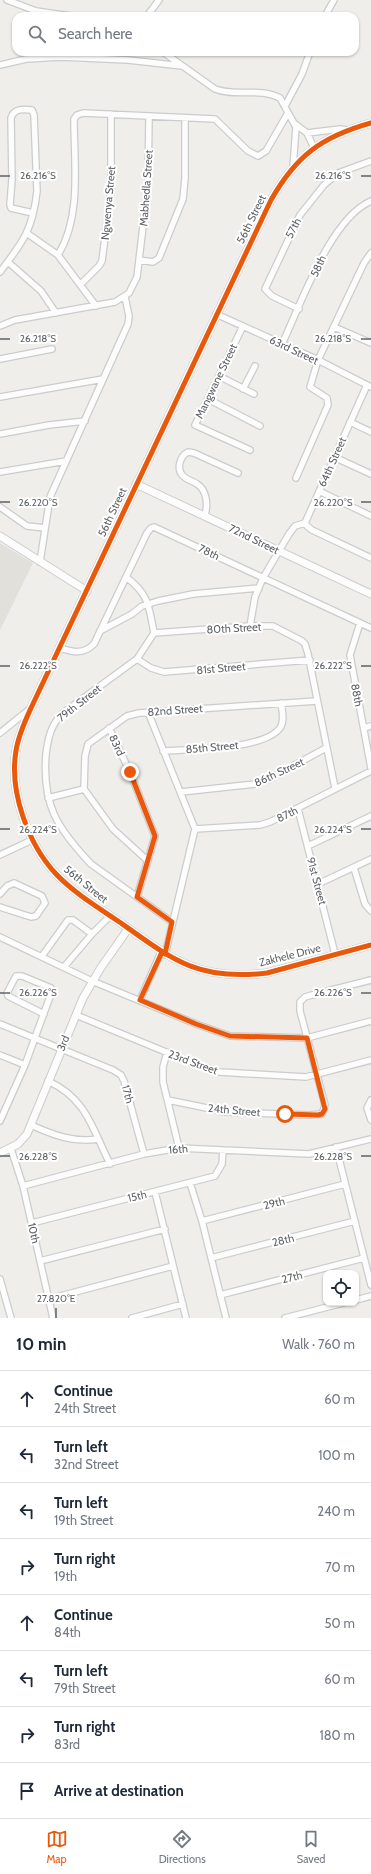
<!DOCTYPE html>
<html lang="en">
<head>
<meta charset="utf-8">
<style>
	:root { --surface:#fff; --page:#f6f6f7; --text:#1f2937; --muted:#747a83; --line:#e0e1e3; --accent:#ea580c }
	body { margin:0; font-family:Cabin,sans-serif; background:var(--page); color:var(--text) }
	.controls { position:absolute; right:12px; bottom:12px; display:grid; overflow:hidden; border-radius:8px; box-shadow:0 1px 3px #0004 }
	.controls button { width:36px; height:36px; display:grid; place-items:center; padding:0; border:0; border-bottom:1px solid var(--line); background:var(--surface); color:var(--text); font:20px sans-serif }
	.stop { position:absolute; width:12px; height:12px; margin:-9px; border:3px solid #ea580c; border-radius:50%; background:#fff }
	.stop.end { background:#ea580c; border-color:#fff; box-shadow:0 1px 4px #0008 }
	.list { margin:0; padding:0; list-style:none }
	h2 { display:flex; justify-content:space-between; align-items:center; height:52px; margin:0; padding:0 16px; font-size:17px }
	h2 small { font-size:13px; font-weight:400; color:var(--muted) }
	.list li { display:grid; grid-template-columns:26px 1fr auto; gap:12px; align-items:center; box-sizing:border-box; height:56px; padding:0 16px; border-top:1px solid var(--line) }
	.list b { display:block; font-size:15px; white-space:nowrap }
	.list p { margin:0; font-size:13px; white-space:nowrap; color:var(--muted) }
	.list em { font-size:13px; font-style:normal; color:var(--muted) }
	.icon { flex:none; width:22px; height:22px; fill:none; stroke:currentColor; stroke-width:2; stroke-linecap:round; stroke-linejoin:round }
	.map { position:relative; flex:none; width:371px; height:1318px; overflow:hidden }
	.search { position:absolute; background:var(--surface); box-shadow:0 1px 3px #0004; left:12px; right:12px; top:12px; height:44px; display:flex; align-items:center; gap:10px; box-sizing:border-box; padding:0 14px; border-radius:12px; color:var(--muted); font-size:15px }
	.sheet { height:500px; background:var(--surface) }
	nav { display:flex; justify-content:space-around; align-items:center; box-sizing:border-box; height:56px; border-top:1px solid var(--line); background:var(--surface); font-size:11px; color:var(--muted) }
	nav a { display:grid; justify-items:center; gap:2px }
	nav .on { color:var(--accent) }
	.map>svg:first-child { display:block }
</style>
</head>
<body>
<div class="map">
<svg width="371" height="1318" viewBox="0 0 371 1318">
	<rect width="100%" height="100%" fill="#efeeea"/>
	<!-- education -->
	<path fill="#e2e0da" d="M0,543L33,563L0,630Z"/>
	<g fill="none" stroke-linecap="round" stroke-linejoin="round">
		<defs>
			<path id="minor" d="M7,0L36,11L71,16
				M147,16L159,0
				M325,16L334,0
				M163,52L215,89C235,97 260,87 280,98L296,127L293,167
				M0,65L26,59L61,57L128,60L182,66
				M285,106L302,74L310,52
				M295,124L307,133L340,129L348,130
				M307,133L314,148
				M28,234L58,255L96,306
				M58,255C82,216 74,163 74,119L77,115L83,113L215,119L248,151L258,156L266,151L288,113
				M139,260L153,262L159,258L183,199L185,178V118
				M8,262L41,291L56,313
				M0,272C23,242 33,229 37,191L34,115L32,110C24,109 14,108 11,118L12,179L10,205L11,208L33,213
				M81,284L99,266L102,261L111,189V114
				M299,309L272,296L265,289L300,215L324,185L338,173L371,161
				M216,314L318,360L371,387
				M0,326L15,320L115,302L129,293L137,277L148,184L149,116
				M243,326L195,425L250,450
				M334,327L371,343
				M282,344C301,304 330,219 371,201
				M0,359L52,349
				M219,376L254,394
				M243,389L255,366
				M0,397L103,379
				M208,399L260,426
				M350,422L371,432
				M0,434L49,425L85,421
				M334,457L371,474
				M0,472L66,461
				M296,478L328,405L327,398L310,387L318,360L364,263L371,253
				M319,491L371,516
				M0,507L27,526L45,528
				M205,515C208,505 207,490 197,484C193,481 187,480 183,476C176,469 180,456 188,452L194,453L238,473
				M305,523L367,385
				M305,523L307,526L312,530L371,558
				M40,562L50,497L128,324L129,316L125,297
				M126,577C149,594 149,607 154,633L137,659L63,713C51,724 48,738 46,754C42,805 57,828 91,864L172,922
				M360,623L350,655L371,768
				M250,626L255,597L263,578L289,534L295,526L305,523
				M100,631L132,614L142,606L158,601L193,594L259,588
				M154,633L250,626H273L302,641L305,644L308,654L335,788
				M59,648C73,652 83,655 94,644L147,533L151,528L154,527L371,628
				M137,659L151,668L164,672L310,660
				M148,712L195,829
				M109,728L130,772L155,836L137,897
				M364,728L371,726
				M0,733L31,708
				M163,751C190,749 264,750 280,728C285,721 282,710 281,703
				M181,792L255,784L269,779L326,748
				M48,798L84,789
				M298,809L335,954
				M195,829L260,825L270,822L371,771
				M308,846L371,816
				M0,855L32,840
				M148,861L113,829L84,789L85,756L88,744L127,716L139,713L317,701
				M354,868L365,904L371,911
				M318,884L371,859
				M0,894L7,886L14,883L42,896L45,903L36,916L31,917L0,907
				M0,937L92,981L196,1024L230,1036L307,1038L371,1021
				M165,955L195,829
				M42,956L68,920H73L92,934
				M64,967L92,934L110,916
				M140,1000L161,952
				M76,1015L195,1064L219,1072L306,1077L371,1060
				M0,1024L113,1070L121,1075L124,1081L144,1154
				M167,1052L163,1067V1082L179,1148
				M0,1055L25,1065
				M48,1081C87,1099 92,1128 110,1164
				M168,1100L226,1112L308,1115L322,1114L325,1105L300,1011V1002L305,997L312,995L371,980
				M371,1100L367,1108L371,1120
				M0,1121L25,1065L52,991L51,988L22,976H16L7,993L8,996L44,1014
				M31,1125C53,1135 74,1143 98,1139
				M336,1147L371,1285
				M11,1149L23,1186L53,1318
				M190,1183L202,1221L226,1318
				M23,1186L144,1154L179,1148L309,1154L371,1139
				M155,1192L186,1318
				M202,1221L345,1184
				M32,1223L215,1176L222,1164L223,1150
				M211,1258L355,1221
				M40,1261L165,1229
				M0,1279L11,1318
				M220,1295L364,1258
				M49,1299L173,1266
				M356,1300L371,1296
				M132,1318L183,1304
				M285,1318L343,1303"/>
			<path id="tertiary" d="M371,123C321,137 296,156 271,200L31,708C25,721 18,736 16,751C9,791 28,844 56,874C74,893 99,908 121,923C174,961 199,981 267,973L371,945
				M136,484L371,594
				M0,536L87,591
				M0,1153L18,1144L27,1134L83,998L100,969L128,929"/>
		</defs>
		<!-- minor casing -->
		<use href="#minor" stroke="#cbcccc" stroke-width="8"/>
		<!-- tertiary casing -->
		<use href="#tertiary" stroke="#cbcccc" stroke-width="9"/>
		<!-- minor -->
		<use href="#minor" stroke="#fdfcfc" stroke-width="5.5"/>
		<!-- tertiary -->
		<use href="#tertiary" stroke="#fdfcfc" stroke-width="7"/>
		<defs>
			<path id="cycleway" d="M371,123C321,137 296,156 271,200L31,708C25,721 18,736 16,751C9,791 28,844 56,874C74,893 99,908 121,923C174,961 199,981 267,973L371,945"/>
		</defs>
		<!-- cycleway casing -->
		<use href="#cycleway" stroke="#fff" stroke-width="8"/>
		<!-- cycleway -->
		<use href="#cycleway" stroke="#e8590c" stroke-width="5"/>
	</g>
	<g fill="none" stroke-linecap="round" stroke-linejoin="round">
		<!-- route -->
		<path stroke="#ea580c" stroke-width="5" d="M130,772L155,836L137,897L172,922L165,954L162,952L140,1000L196,1024L230,1036L307,1038L325,1109L322,1114L318,1115L285,1114"/>
	</g>
	<!-- ticks -->
	<path fill="none" stroke="#5f6368" stroke-width="1.5" d="M0,176H10M361,176H371M0,339H10M361,339H371M0,502H10M361,502H371M0,666H10M361,666H371M0,829H10M361,829H371M0,993H10M361,993H371M0,1156H10M361,1156H371M56,1308V1318"/>
	<g text-anchor="middle" dominant-baseline="central" stroke-width="4" stroke-linejoin="round" paint-order="stroke">
		<!-- street labels -->
		<g font-size="11" fill="#5f6368" stroke="#fff">
			<text transform="translate(146 188) rotate(-86)">Mabhedla Street</text>
			<text transform="translate(108 203) rotate(-85)">Ngwenya Street</text>
			<text transform="translate(251 219) rotate(-64)">56th Street</text>
			<text transform="translate(293 228) rotate(-63)">57th</text>
			<text transform="translate(318 266) rotate(-65)">58th</text>
			<text transform="translate(294 350) rotate(25)">63rd Street</text>
			<text transform="translate(216 381) rotate(-64)">Mangwane Street</text>
			<text transform="translate(332 462) rotate(-66)">64th Street</text>
			<text transform="translate(112 512) rotate(-65)">56th Street</text>
			<text transform="translate(254 539) rotate(26)">72nd Street</text>
			<text transform="translate(209 552) rotate(26)">78th</text>
			<text transform="translate(234 628) rotate(-3)">80th Street</text>
			<text transform="translate(221 668) rotate(-5)">81st Street</text>
			<text transform="translate(357 695) rotate(79)">88th</text>
			<text transform="translate(79 703) rotate(-38)">79th Street</text>
			<text transform="translate(175 710) rotate(-4)">82nd Street</text>
			<text transform="translate(117 745) rotate(65)">83rd</text>
			<text transform="translate(212 747) rotate(-5)">85th Street</text>
			<text transform="translate(279 772) rotate(-25)">86th Street</text>
			<text transform="translate(287 814) rotate(-26)">87th</text>
			<text transform="translate(317 881) rotate(75)">91st Street</text>
			<text transform="translate(86 884) rotate(39)">56th Street</text>
			<text transform="translate(290 955) rotate(-14)">Zakhele Drive</text>
			<text transform="translate(63 1043) rotate(-67)">3rd</text>
			<text transform="translate(193 1062) rotate(20)">23rd Street</text>
			<text transform="translate(128 1094) rotate(75)">17th</text>
			<text transform="translate(234 1110) rotate(5)">24th Street</text>
			<text transform="translate(178 1149) rotate(-5)">16th</text>
			<text transform="translate(137 1196) rotate(-13)">15th</text>
			<text transform="translate(274 1203) rotate(-14)">29th</text>
			<text transform="translate(34 1233) rotate(77)">10th</text>
			<text transform="translate(283 1240) rotate(-14)">28th</text>
			<text transform="translate(292 1277) rotate(-14)">27th</text>
		</g>
	</g>
	<g font-size="10" text-anchor="middle" fill="#5f6368" stroke="#fff" stroke-width="4" stroke-linejoin="round" paint-order="stroke">
		<text x="38" y="179">26.216°S</text>
		<text x="333" y="179">26.216°S</text>
		<text x="38" y="342">26.218°S</text>
		<text x="333" y="342">26.218°S</text>
		<text x="38" y="506">26.220°S</text>
		<text x="333" y="506">26.220°S</text>
		<text x="38" y="669">26.222°S</text>
		<text x="333" y="669">26.222°S</text>
		<text x="38" y="833">26.224°S</text>
		<text x="333" y="833">26.224°S</text>
		<text x="38" y="996">26.226°S</text>
		<text x="333" y="996">26.226°S</text>
		<text x="38" y="1160">26.228°S</text>
		<text x="333" y="1160">26.228°S</text>
		<text x="56" y="1302">27.820°E</text>
	</g>
</svg>
<div class="controls">
<button><svg class="icon" aria-label="locate" viewBox="0 0 24 24"><circle cx="12" cy="12" r="6"/><path d="M12 2v4M12 18v4M2 12h4M18 12h4"/></svg></button>
</div>
<div class="stop" style="left:285px;top:1114px"></div>
<div class="stop end" style="left:130px;top:772px"></div>
<div class="search"><svg class="icon" aria-label="search" viewBox="0 0 24 24"><circle cx="10" cy="10" r="6"/><path d="M15 15l6 6"/></svg>Search here</div>
</div>
<section class="sheet">
<h2>10 min<small>Walk · 760 m</small></h2>
<ul class="list">
<li><svg class="icon" aria-label="ahead" viewBox="0 0 24 24"><path d="M12 20V5M6 11l6-6 6 6"/></svg><div><b>Continue</b><p>24th Street</p></div><em>60 m</em></li>
<li><svg class="icon" aria-label="left" viewBox="0 0 24 24"><path d="M17 20v-9H6M10 6l-5 5 5 5"/></svg><div><b>Turn left</b><p>32nd Street</p></div><em>100 m</em></li>
<li><svg class="icon" aria-label="left" viewBox="0 0 24 24"><path d="M17 20v-9H6M10 6l-5 5 5 5"/></svg><div><b>Turn left</b><p>19th Street</p></div><em>240 m</em></li>
<li><svg class="icon" aria-label="right" viewBox="0 0 24 24"><path d="M7 20v-9h11M14 6l5 5-5 5"/></svg><div><b>Turn right</b><p>19th</p></div><em>70 m</em></li>
<li><svg class="icon" aria-label="ahead" viewBox="0 0 24 24"><path d="M12 20V5M6 11l6-6 6 6"/></svg><div><b>Continue</b><p>84th</p></div><em>50 m</em></li>
<li><svg class="icon" aria-label="left" viewBox="0 0 24 24"><path d="M17 20v-9H6M10 6l-5 5 5 5"/></svg><div><b>Turn left</b><p>79th Street</p></div><em>60 m</em></li>
<li><svg class="icon" aria-label="right" viewBox="0 0 24 24"><path d="M7 20v-9h11M14 6l5 5-5 5"/></svg><div><b>Turn right</b><p>83rd</p></div><em>180 m</em></li>
<li><svg class="icon" aria-label="arrive" viewBox="0 0 24 24"><path d="M6 21V4h12l-3 4 3 4H6"/></svg><div><b>Arrive at destination</b></div></li>
</ul>
</section>
<nav>
<a class="on"><svg class="icon" aria-label="map" viewBox="0 0 24 24"><path d="M3 6l6-2 6 2 6-2v14l-6 2-6-2-6 2zM9 4v14M15 6v14"/></svg>Map</a>
<a><svg class="icon" aria-label="directions" viewBox="0 0 24 24"><path d="M12 3l9 9-9 9-9-9zM9 14v-3h6M13 9l2 2-2 2"/></svg>Directions</a>
<a><svg class="icon" aria-label="saved" viewBox="0 0 24 24"><path d="M7 4h10v16l-5-4-5 4z"/></svg>Saved</a>
</nav>
</body>
</html>
